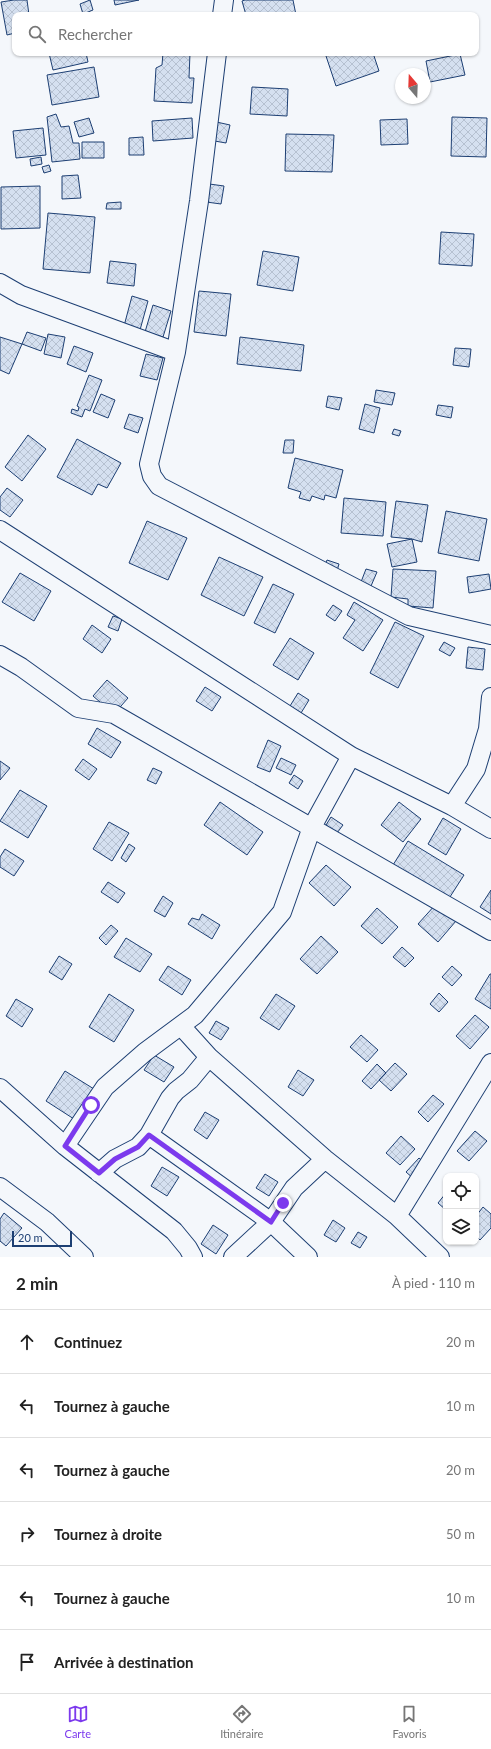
<!DOCTYPE html>
<html lang="fr">
<head>
<meta charset="utf-8">
<style>
	:root { --surface:#fff; --page:#f2f2f2; --text:#222; --muted:#767676; --line:#e0e0e0; --accent:#7c3aed }
	body { margin:0; font-family:Lato,sans-serif; background:var(--page); color:var(--text) }
	.controls { position:absolute; right:12px; bottom:12px; display:grid; overflow:hidden; border-radius:8px; box-shadow:0 1px 3px #0004 }
	.controls button { width:36px; height:36px; display:grid; place-items:center; padding:0; border:0; border-bottom:1px solid var(--line); background:var(--surface); color:var(--text); font:20px sans-serif }
	.compass { position:absolute; left:395px; top:68px; width:36px; height:36px; border-radius:50%; background:var(--surface); box-shadow:0 1px 3px #0004; rotate:341deg }
	.scale { position:absolute; left:12px; bottom:10px; width:60px; box-sizing:border-box; padding-left:4px; border:2px solid #1d3f73; border-top:0; font-size:11px; line-height:14px; white-space:nowrap; color:#1d3f73; -webkit-text-stroke:3px #f4f7fb; paint-order:stroke }
	.stop { position:absolute; width:12px; height:12px; margin:-9px; border:3px solid #7c3aed; border-radius:50%; background:#fff }
	.stop.end { background:#7c3aed; border-color:#fff; box-shadow:0 1px 4px #0008 }
	.list { margin:0; padding:0; list-style:none }
	h2 { display:flex; justify-content:space-between; align-items:center; height:52px; margin:0; padding:0 16px; font-size:17px }
	h2 small { font-size:13px; font-weight:400; color:var(--muted) }
	.list li { display:grid; grid-template-columns:26px 1fr auto; gap:12px; align-items:center; box-sizing:border-box; height:64px; padding:0 16px; border-top:1px solid var(--line) }
	.list b { display:block; font-size:15px; white-space:nowrap }
	.list em { font-size:13px; font-style:normal; color:var(--muted) }
	.icon { flex:none; width:22px; height:22px; fill:none; stroke:currentColor; stroke-width:2; stroke-linecap:round; stroke-linejoin:round }
	.map { position:relative; flex:none; width:491px; height:1257px; overflow:hidden }
	.search { position:absolute; background:var(--surface); box-shadow:0 1px 3px #0004; left:12px; right:12px; top:12px; height:44px; display:flex; align-items:center; gap:10px; box-sizing:border-box; padding:0 14px; border-radius:8px; color:var(--muted); font-size:15px }
	.sheet { height:436px; background:var(--surface) }
	nav { display:flex; justify-content:space-around; align-items:center; box-sizing:border-box; height:56px; border-top:1px solid var(--line); background:var(--surface); font-size:11px; color:var(--muted) }
	nav a { display:grid; justify-items:center; gap:2px }
	nav .on { color:var(--accent) }
	.map>svg:first-child { display:block }
</style>
</head>
<body>
<div class="map">
<svg width="491" height="1257" viewBox="0 0 491 1257">
	<defs>
		<pattern id="building-cross-hatch" width="8" height="8" patternUnits="userSpaceOnUse"><rect width="8" height="8" fill="#d5e0f0"/><path d="M0 0l8 8M0 8l8-8" fill="none" stroke="#b6c1d1"/></pattern>
	</defs>
	<rect width="100%" height="100%" fill="#f4f7fb"/>
	<!-- building -->
	<path fill="url(#building-cross-hatch)" stroke="#1d3f73" d="M14,0H27L29,15H15V33L7,35L1,2Z
		M90,0L93,10L83,14L80,4Z
		M114,0H139L115,5Z
		M245,0H293L296,15H246L242,1Z
		M49,53H86L88,62L53,70Z
		M163,53H190L189,78H194L192,103L154,101L156,68L162,65Z
		M325,53H373L379,71L336,86Z
		M460,54L465,75L430,82L426,61Z
		M94,67L99,97L52,105L47,75Z
		M252,87L288,89L287,116L250,114Z
		M56,114L61,127L69,126L73,143H79L80,159L52,162L47,117Z
		M452,117L487,118L486,157L451,156Z
		M89,118L94,133L79,137L74,122Z
		M192,118L193,138L153,141L152,121Z
		M407,119L408,144L381,145L380,120Z
		M212,121L230,125L226,143L209,140Z
		M43,128L46,155L16,158L13,131Z
		M286,134L334,135L332,172L285,171Z
		M143,137L144,155H129V138Z
		M82,142H104V158H82Z
		M41,157L42,164L31,166L30,159Z
		M49,165L51,171L44,173L42,167Z
		M78,175L81,198L62,199V176Z
		M202,183L224,186L221,204L199,201Z
		M40,186V228L1,229V187Z
		M121,202V209H106L107,203Z
		M48,213L95,217L90,273L43,269Z
		M441,232L474,234L472,266L439,264Z
		M263,251L299,257L293,291L257,285Z
		M110,261L136,264L134,286L107,283Z
		M199,291L231,294L226,336L194,332Z
		M132,296L148,301L140,330L124,326Z
		M153,305L171,311L163,337L145,332Z
		M27,332L46,338L41,351L22,344Z
		M48,334L65,337L61,358L44,354Z
		M0,337L22,344L9,374L0,370Z
		M240,337L304,345L301,371L237,364Z
		M74,346L93,353L86,372L67,364Z
		M455,348L471,349L469,367L453,365Z
		M146,354L163,358L157,380L140,376Z
		M89,375L102,380L90,411L85,409L82,417L71,413L72,409L78,411L79,407L77,406Z
		M376,390L395,393L392,405L374,402Z
		M101,394L115,400L108,418L93,412Z
		M328,396L342,398L339,410L326,407Z
		M365,404L380,408L374,433L359,429Z
		M438,405L453,407L451,418L436,415Z
		M129,414L143,418L138,433L124,428Z
		M394,429L401,431L399,436L392,434Z
		M28,435L46,449L22,481L5,467Z
		M77,439L121,463L107,488L98,484L92,495L57,477Z
		M285,440H294L293,453H283Z
		M295,458L343,470L336,498L325,495L324,500L312,496L310,501L299,498L301,492L288,488Z
		M7,488L23,500L10,517L0,510V497Z
		M344,498L386,502L383,536L341,533Z
		M396,501L428,505L422,542L412,539L391,537Z
		M446,511L487,519L479,561L438,553Z
		M147,521L187,538L168,580L129,563Z
		M412,539L417,562L392,567L387,544Z
		M219,557L263,577L244,616L201,595Z
		M327,560L339,564L337,571L324,567Z
		M366,569L377,572L371,586L361,582Z
		M393,569L436,571L433,608L408,606V599L391,597Z
		M20,573L51,591L34,621L2,602Z
		M489,574L491,589L469,593L467,577Z
		M273,584L294,594L275,633L254,623Z
		M354,602L383,620L363,651L343,638L355,620L347,615Z
		M333,605L342,611L335,621L326,615Z
		M113,616L122,619L118,631L108,627Z
		M395,622L424,636L398,688L370,673Z
		M92,625L111,639L102,653L83,639Z
		M290,638L314,653L298,680L273,665Z
		M444,642L455,648L450,656L439,650Z
		M468,647L485,649L483,670L466,668Z
		M107,680L128,698L114,714L93,696Z
		M205,687L221,697L212,711L196,701Z
		M298,693L309,700L301,713L290,706Z
		M97,728L121,742L111,758L88,744Z
		M268,740L281,746L270,772L257,767Z
		M281,758L296,765L291,775L276,768Z
		M83,759L97,769L89,780L75,770Z
		M0,761L10,768L0,780Z
		M153,768L162,772L156,784L147,780Z
		M294,775L303,781L298,789L289,783Z
		M20,790L47,806L28,838L0,821Z
		M220,802L263,832L247,855L204,825Z
		M399,802L421,819L403,842L381,825Z
		M331,817L343,825L337,833L326,825Z
		M443,818L461,829L446,855L428,844Z
		M109,822L129,833L112,861L93,849Z
		M408,841L464,875L448,900L393,865Z
		M129,844L135,848L126,862L121,858Z
		M5,849L24,861L14,876L0,867V857Z
		M326,865L351,887L334,906L309,883Z
		M108,882L125,893L118,903L101,892Z
		M491,890V914L480,907Z
		M163,896L173,903L165,917L154,911Z
		M436,904L456,921L438,942L418,924Z
		M377,908L398,927L382,944L361,926Z
		M202,914L220,925L212,939L188,924L192,918L199,920Z
		M111,925L118,931L106,945L99,938Z
		M321,936L338,952L317,974L300,959Z
		M126,938L152,954L140,972L114,957Z
		M402,947L414,958L405,967L393,957Z
		M59,956L72,964L62,980L49,972Z
		M168,966L191,980L182,995L159,980Z
		M452,966L462,975L452,986L442,977Z
		M490,974H491V1009L475,999Z
		M439,993L448,1002L439,1012L430,1004Z
		M109,994L134,1010L114,1042L89,1027Z
		M276,994L295,1006L279,1030L260,1018Z
		M16,999L33,1009L22,1027L6,1016Z
		M475,1015L489,1027L470,1049L456,1036Z
		M216,1021L229,1028L221,1040L209,1033Z
		M361,1035L378,1050L367,1062L350,1047Z
		M154,1055L174,1067L164,1082L144,1070Z
		M395,1063L407,1074L391,1091L379,1080Z
		M377,1064L386,1073L371,1089L362,1081Z
		M298,1070L314,1080L303,1096L288,1087Z
		M65,1071L94,1089L74,1119L46,1101Z
		M433,1095L444,1104L428,1122L418,1112Z
		M205,1112L219,1120L207,1139L194,1130Z
		M475,1131L487,1141L469,1161L457,1151Z
		M401,1136L415,1149L400,1165L386,1153Z
		M419,1158L427,1165L414,1179L406,1172Z
		M162,1167L179,1177L167,1196L151,1186Z
		M265,1174L278,1182L269,1196L256,1188Z
		M446,1193V1210L438,1203Z
		M483,1207L491,1214V1228L480,1240L476,1236V1216Z
		M4,1213L22,1228L6,1246L0,1241V1219Z
		M333,1220L345,1228L336,1242L324,1235Z
		M213,1225L228,1235L216,1254L201,1244Z
		M358,1232L367,1237L360,1248L351,1243Z"/>
	<g fill="none" stroke-linecap="round" stroke-linejoin="round">
		<defs>
			<path id="minor" d="M222,15L224,0
				M217,53L199,201L176,352L149,464L152,476L159,486L409,616L491,635
				M0,283L21,295L176,352
				M0,530L351,756L452,806L491,829
				M0,655L21,667L78,708L114,714L491,931
				M452,806L476,769L488,729L491,697
				M181,1026L209,1057L325,1159L397,1216L440,1257
				M0,1088L65,1146L174,1231L188,1248L193,1257
				M149,1135L271,1222L308,1257
				M65,1146L105,1087L145,1052L195,1015L282,912L312,827L351,756
				M99,1173L115,1159L138,1147L149,1135L170,1098L176,1091L190,1080L209,1057
				M0,1187L47,1222L84,1257
				M397,1216L491,1063
				M233,1257L271,1222L294,1188L325,1159"/>
		</defs>
		<!-- minor casing -->
		<use href="#minor" stroke="#1d3f73" stroke-width="20"/>
		<!-- minor -->
		<use href="#minor" stroke="#f4f7fb" stroke-width="18"/>
	</g>
	<g fill="none" stroke-linecap="round" stroke-linejoin="round">
		<!-- route -->
		<path stroke="#7c3aed" stroke-width="5" d="M91,1105L65,1146L99,1173L115,1159L138,1147L149,1135L271,1222L283,1203"/>
	</g>
</svg>
<div class="controls">
<button><svg class="icon" aria-label="locate" viewBox="0 0 24 24"><circle cx="12" cy="12" r="6"/><path d="M12 2v4M12 18v4M2 12h4M18 12h4"/></svg></button>
<button><svg class="icon" aria-label="layers" viewBox="0 0 24 24"><path d="M12 4l9 5-9 5-9-5zM3 14l9 5 9-5"/></svg></button>
</div>
<svg class="compass" viewBox="-18 -18 36 36"><path d="M0-13l5 13h-10z" fill="#e53935"/><path d="M0 13l5-13h-10z" fill="#767676"/></svg>
<div class="scale">20 m</div>
<div class="stop" style="left:91px;top:1105px"></div>
<div class="stop end" style="left:283px;top:1203px"></div>
<div class="search"><svg class="icon" aria-label="search" viewBox="0 0 24 24"><circle cx="10" cy="10" r="6"/><path d="M15 15l6 6"/></svg>Rechercher</div>
</div>
<section class="sheet">
<h2>2 min<small>À pied · 110 m</small></h2>
<ul class="list">
<li><svg class="icon" aria-label="ahead" viewBox="0 0 24 24"><path d="M12 20V5M6 11l6-6 6 6"/></svg><div><b>Continuez</b></div><em>20 m</em></li>
<li><svg class="icon" aria-label="left" viewBox="0 0 24 24"><path d="M17 20v-9H6M10 6l-5 5 5 5"/></svg><div><b>Tournez à gauche</b></div><em>10 m</em></li>
<li><svg class="icon" aria-label="left" viewBox="0 0 24 24"><path d="M17 20v-9H6M10 6l-5 5 5 5"/></svg><div><b>Tournez à gauche</b></div><em>20 m</em></li>
<li><svg class="icon" aria-label="right" viewBox="0 0 24 24"><path d="M7 20v-9h11M14 6l5 5-5 5"/></svg><div><b>Tournez à droite</b></div><em>50 m</em></li>
<li><svg class="icon" aria-label="left" viewBox="0 0 24 24"><path d="M17 20v-9H6M10 6l-5 5 5 5"/></svg><div><b>Tournez à gauche</b></div><em>10 m</em></li>
<li><svg class="icon" aria-label="arrive" viewBox="0 0 24 24"><path d="M6 21V4h12l-3 4 3 4H6"/></svg><div><b>Arrivée à destination</b></div></li>
</ul>
</section>
<nav>
<a class="on"><svg class="icon" aria-label="map" viewBox="0 0 24 24"><path d="M3 6l6-2 6 2 6-2v14l-6 2-6-2-6 2zM9 4v14M15 6v14"/></svg>Carte</a>
<a><svg class="icon" aria-label="directions" viewBox="0 0 24 24"><path d="M12 3l9 9-9 9-9-9zM9 14v-3h6M13 9l2 2-2 2"/></svg>Itinéraire</a>
<a><svg class="icon" aria-label="saved" viewBox="0 0 24 24"><path d="M7 4h10v16l-5-4-5 4z"/></svg>Favoris</a>
</nav>
</body>
</html>
